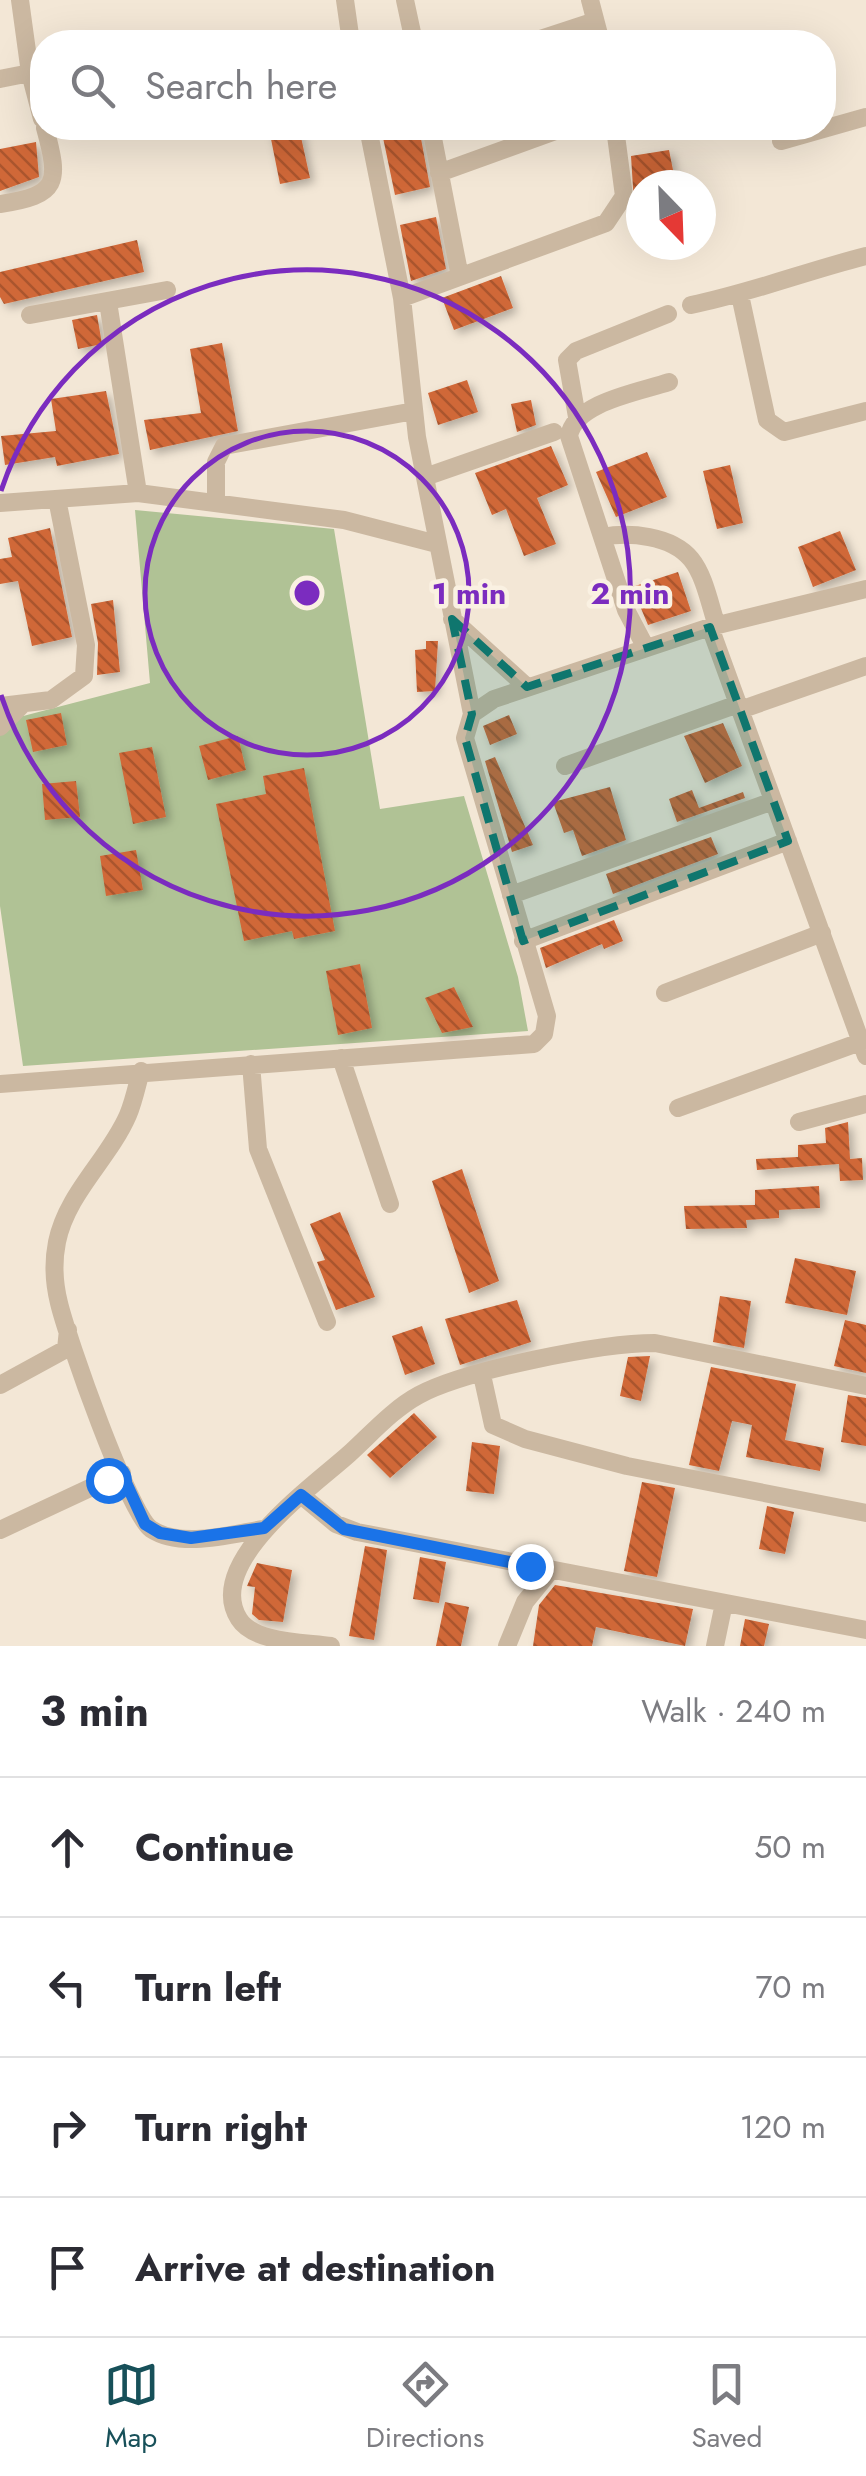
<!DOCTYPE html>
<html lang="en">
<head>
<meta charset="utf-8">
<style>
	:root { --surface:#fff; --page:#f7f7f7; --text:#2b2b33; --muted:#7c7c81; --line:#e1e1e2; --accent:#175059 }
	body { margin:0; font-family:Jost,sans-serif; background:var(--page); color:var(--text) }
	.compass { position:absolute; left:626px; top:170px; width:90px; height:90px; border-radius:50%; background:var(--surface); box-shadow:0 10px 40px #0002; rotate:157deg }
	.stop { position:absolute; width:30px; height:30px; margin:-22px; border:8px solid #1a73e8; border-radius:50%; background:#fff }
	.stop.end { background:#1a73e8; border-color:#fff; box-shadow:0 2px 10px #0008 }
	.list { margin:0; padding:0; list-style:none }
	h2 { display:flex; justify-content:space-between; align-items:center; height:130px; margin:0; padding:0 40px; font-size:42px }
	h2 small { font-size:32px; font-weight:400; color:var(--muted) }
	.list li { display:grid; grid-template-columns:65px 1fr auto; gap:30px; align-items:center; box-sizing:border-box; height:140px; padding:0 40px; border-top:2px solid var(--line) }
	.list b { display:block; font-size:38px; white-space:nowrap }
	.list em { font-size:32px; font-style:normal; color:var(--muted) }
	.icon { flex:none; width:55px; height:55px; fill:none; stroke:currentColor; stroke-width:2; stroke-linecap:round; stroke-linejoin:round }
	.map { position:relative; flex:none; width:866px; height:1646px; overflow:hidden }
	.search { position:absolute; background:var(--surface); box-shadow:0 10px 40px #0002; left:30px; right:30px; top:30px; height:110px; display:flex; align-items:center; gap:25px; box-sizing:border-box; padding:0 35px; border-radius:40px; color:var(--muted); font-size:38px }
	.sheet { height:690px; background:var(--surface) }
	nav { display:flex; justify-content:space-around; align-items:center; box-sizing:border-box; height:140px; border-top:2px solid var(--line); background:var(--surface); font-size:28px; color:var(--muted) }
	nav a { display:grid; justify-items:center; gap:5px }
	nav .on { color:var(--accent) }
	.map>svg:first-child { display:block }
</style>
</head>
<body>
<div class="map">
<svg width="866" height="1646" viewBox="0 0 866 1646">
	<defs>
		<pattern id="building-back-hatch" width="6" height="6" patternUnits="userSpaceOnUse" patternTransform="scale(2.5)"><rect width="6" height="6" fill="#d06737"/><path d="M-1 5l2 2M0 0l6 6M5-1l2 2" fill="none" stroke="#aa552e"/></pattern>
		<filter id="shadow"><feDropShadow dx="4.5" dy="4.5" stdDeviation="5" flood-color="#0004"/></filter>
	</defs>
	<rect width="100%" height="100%" fill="#f3e7d6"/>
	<!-- grass -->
	<path fill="#b0c295" d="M135,510L334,529L380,809L464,796L518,977L528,1031L23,1066L0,906V729L4,721L150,683Z"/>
	<!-- building -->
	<path fill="url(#building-back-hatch)" filter="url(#shadow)" d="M275,128H299L310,178L280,184L269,129Z
		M381,128H419L430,187L395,195Z
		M36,142L39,177L0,191V149Z
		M669,150L676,185H641V219H635L631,156Z
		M436,217L446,269L411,281L400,225Z
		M137,240L144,272L4,304L0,297V272Z
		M501,276L513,308L454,330L442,298Z
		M97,315L102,344L78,349L72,320Z
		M222,343L238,431L150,450L144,420L201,413L190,349Z
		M467,380L478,412L438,425L428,393Z
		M106,391L119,454L57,466L55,457L5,465L1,436L56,431L51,399Z
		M531,400L536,425L517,432L511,404Z
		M551,446L568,485L537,498L556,544L524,556L506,509L492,515L475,473Z
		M647,452L667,497L616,517L596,472Z
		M730,465L743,523L717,529L703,471Z
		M50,528L72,637L32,646L18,581L0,584V559L12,557L8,538Z
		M840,531L856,570L813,587L798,547Z
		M678,572L691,611L648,625L632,587Z
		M113,600L120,672L97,675L98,643L91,604Z
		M426,641H438L435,691L417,692L415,650L426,649Z
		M61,713L67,745L33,752L26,720Z
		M509,715L517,734L490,745L483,726Z
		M723,723L742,766L705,783L684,736Z
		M238,736L246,770L208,780L199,746Z
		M152,747L166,817L133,824L119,753Z
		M495,757L533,845L512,852L485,761Z
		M304,768L335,931L294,939L292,931L244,941L216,804L266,794L263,776Z
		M76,781L80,817L45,820L42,784Z
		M610,787L626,840L582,856L573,830L564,833L553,802Z
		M692,790L699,808L743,792L745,798L677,822L669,799Z
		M711,837L718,854L613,894L606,874Z
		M136,850L143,890L106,896L100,856Z
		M614,920L623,941L604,949L602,944L546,968L540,948Z
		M360,964L372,1028L338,1035L326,971Z
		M454,987L473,1027L442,1033L425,998Z
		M848,1122L850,1159L862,1158L863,1180L840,1181L839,1164L757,1170L756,1159L798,1157V1145L826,1143L825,1128Z
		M462,1169L499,1281L469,1293L432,1181Z
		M819,1186L820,1208L779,1210V1218L746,1220L747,1228L686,1229L684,1206L755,1205V1190Z
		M340,1212L375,1297L336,1310L317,1262L325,1260L310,1224Z
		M795,1258L856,1271L847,1315L785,1303Z
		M720,1296L751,1301L744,1348L713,1342Z
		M517,1300L531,1342L460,1365L445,1319Z
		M845,1320L866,1325V1373L834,1366Z
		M422,1326L435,1364L405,1375L392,1336Z
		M650,1356L641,1401L620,1396L628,1357Z
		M711,1367L796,1384L785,1440L824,1448L820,1471L746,1457L752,1425L732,1421L719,1471L689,1465Z
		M848,1395L866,1398V1446L841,1442Z
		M414,1413L437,1437L390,1478L367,1455Z
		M472,1442L500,1446L494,1494L466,1491Z
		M642,1482L675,1488L657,1577L624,1571Z
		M767,1506L794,1512L785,1554L759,1549Z
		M365,1546L387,1550L374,1640L349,1636Z
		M420,1557L446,1562L439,1603L413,1599Z
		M257,1563L292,1570L283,1622L259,1620L252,1614L255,1587L247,1586Z
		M555,1585L693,1609L685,1646L596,1627L592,1646H533L539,1605Z
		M445,1602L469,1607L461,1646H436Z
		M745,1619L769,1624L764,1646H740Z"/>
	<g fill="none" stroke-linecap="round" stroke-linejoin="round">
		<!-- minor -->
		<path stroke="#cbb8a1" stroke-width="18" d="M20,0L30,73L42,119
			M345,0L351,42
			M405,0L414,42
			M590,0L601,42
			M531,42L595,21
			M0,79L30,73
			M368,128L402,298L417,437L472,714
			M431,128L460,277
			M781,141L866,117
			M439,173L558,130
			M0,204C59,195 60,183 45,128
			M740,295L767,420L784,432L866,411
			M402,298L606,223L624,196L615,128
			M108,302L138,493
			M691,305C750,293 807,271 866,256
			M30,315L167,290
			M577,417L567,360L576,351L668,314
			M425,477L554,432
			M216,501V462L224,446L414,411
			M0,503L138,493L344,520L437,544
			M602,537C629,532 671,535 691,559C705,576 710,606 717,626
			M452,619L527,687
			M710,627L866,1056
			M646,648L626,610L569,436C575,402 640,392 669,382
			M0,706L51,700L84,676L86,645L57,499
			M740,710L866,666
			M0,727L21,706
			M565,766L738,704
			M511,895L773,801
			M523,941L788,841
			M665,993L822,933
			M341,1058L390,1204
			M251,1064L258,1149L327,1322
			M141,1071C137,1085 134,1101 128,1115C109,1159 67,1193 57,1242C53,1262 54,1283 59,1303C67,1337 129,1514 151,1529C181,1549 232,1534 264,1529
			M0,1084L534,1044L544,1034L547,1016L465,738L472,714L494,699L710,627L866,589
			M678,1108L866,1040
			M799,1122L866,1104
			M482,1375L493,1425L525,1439L627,1466L866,1513
			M0,1385L66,1349L68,1330
			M301,1495L336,1524L357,1532L866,1630
			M0,1530L122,1473
			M331,1646C305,1642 254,1643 239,1619C203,1563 316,1484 349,1454C371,1434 393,1409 419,1395C466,1370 601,1343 655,1343L866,1386
			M507,1646L525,1602L551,1570
			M715,1646L724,1603"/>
	</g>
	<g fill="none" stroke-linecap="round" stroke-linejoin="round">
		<!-- route -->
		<path stroke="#1a73e8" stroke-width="12" d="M108,1480L122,1474L145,1524L160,1533L191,1538L264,1528L301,1495L344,1529L530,1566"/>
	</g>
	<!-- marked area -->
	<path fill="#0f766e" fill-opacity="0.2" stroke="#0f766e" stroke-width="8" stroke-dasharray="20 12" stroke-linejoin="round" d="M452,619L527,687L710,627L788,841L523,941L465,738L472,714Z"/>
	<!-- distance rings -->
	<g fill="none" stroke="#7b2cbf" stroke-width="5">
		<circle cx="307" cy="593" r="162"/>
		<path d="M1 491A323 323 0 1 1 1 695"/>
	</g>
	<circle cx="307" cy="593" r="15" fill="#7b2cbf" stroke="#faf1e2" stroke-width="5"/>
	<g font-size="30" text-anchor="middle" font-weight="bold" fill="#7b2cbf" stroke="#faf1e2" stroke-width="9" stroke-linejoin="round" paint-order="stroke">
		<text x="469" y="604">1 min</text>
		<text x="630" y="604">2 min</text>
	</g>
</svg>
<svg class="compass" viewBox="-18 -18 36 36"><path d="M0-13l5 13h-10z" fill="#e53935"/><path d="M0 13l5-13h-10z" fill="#7c7c81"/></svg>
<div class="stop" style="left:108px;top:1480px"></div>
<div class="stop end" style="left:530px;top:1566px"></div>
<div class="search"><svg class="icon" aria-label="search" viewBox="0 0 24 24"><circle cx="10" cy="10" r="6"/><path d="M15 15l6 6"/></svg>Search here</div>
</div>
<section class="sheet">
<h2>3 min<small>Walk · 240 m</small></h2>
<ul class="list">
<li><svg class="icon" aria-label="ahead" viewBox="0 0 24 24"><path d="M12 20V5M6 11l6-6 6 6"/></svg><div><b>Continue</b></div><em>50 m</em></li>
<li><svg class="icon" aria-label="left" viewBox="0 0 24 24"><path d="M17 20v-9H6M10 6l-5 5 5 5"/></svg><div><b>Turn left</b></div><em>70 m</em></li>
<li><svg class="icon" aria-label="right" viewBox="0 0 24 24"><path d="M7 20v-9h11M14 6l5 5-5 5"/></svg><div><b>Turn right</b></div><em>120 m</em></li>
<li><svg class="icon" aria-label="arrive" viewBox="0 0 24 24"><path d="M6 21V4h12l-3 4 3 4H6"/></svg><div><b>Arrive at destination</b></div></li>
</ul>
</section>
<nav>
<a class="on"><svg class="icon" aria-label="map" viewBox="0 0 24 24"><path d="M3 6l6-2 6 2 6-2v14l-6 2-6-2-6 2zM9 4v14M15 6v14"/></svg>Map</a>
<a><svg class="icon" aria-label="directions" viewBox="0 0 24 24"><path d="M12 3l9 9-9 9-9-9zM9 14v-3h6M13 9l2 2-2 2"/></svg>Directions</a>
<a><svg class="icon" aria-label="saved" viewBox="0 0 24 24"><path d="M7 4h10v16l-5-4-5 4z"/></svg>Saved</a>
</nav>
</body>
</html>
